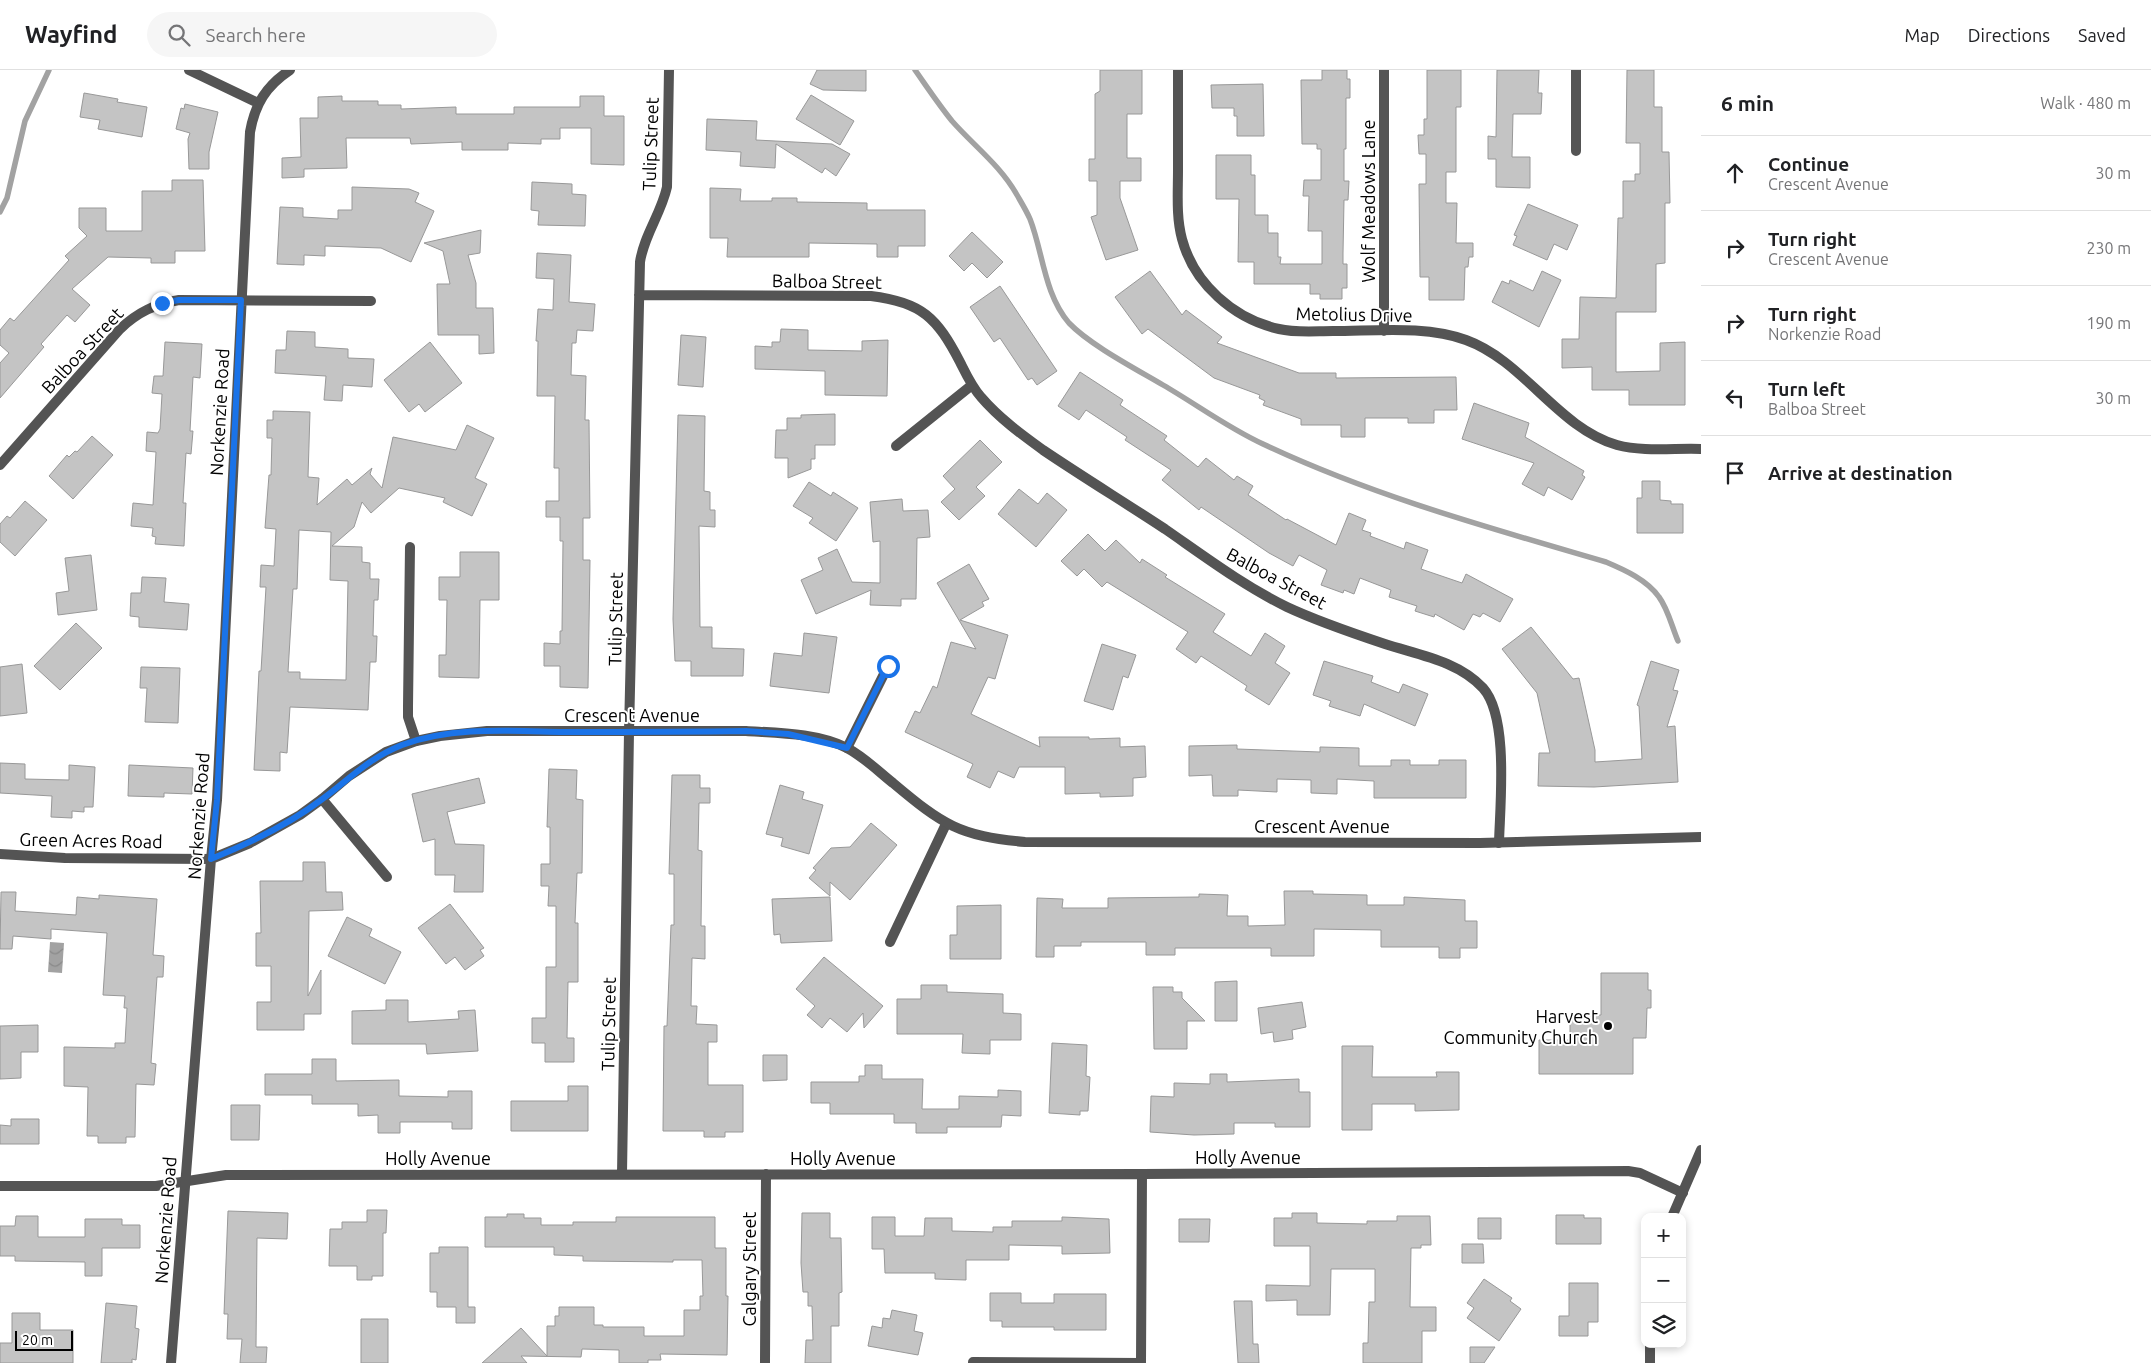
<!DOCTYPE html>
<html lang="en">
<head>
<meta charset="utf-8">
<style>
	:root { --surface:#fff; --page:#f6f6f6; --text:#202124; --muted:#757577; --line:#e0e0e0 }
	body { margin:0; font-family:Ubuntu,sans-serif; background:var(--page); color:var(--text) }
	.controls { position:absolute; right:15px; bottom:15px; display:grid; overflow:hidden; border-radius:10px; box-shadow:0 2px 8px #0003 }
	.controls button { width:45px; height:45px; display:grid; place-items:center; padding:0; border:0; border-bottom:1px solid var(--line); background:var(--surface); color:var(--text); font:25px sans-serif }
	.scale { position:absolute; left:15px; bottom:12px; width:58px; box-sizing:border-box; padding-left:5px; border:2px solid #000; border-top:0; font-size:14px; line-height:18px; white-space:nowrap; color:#000; -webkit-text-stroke:4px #fff; paint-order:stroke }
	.stop { position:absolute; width:15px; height:15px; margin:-11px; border:4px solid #1a73e8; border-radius:50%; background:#fff }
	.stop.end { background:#1a73e8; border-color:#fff; box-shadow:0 1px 5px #0008 }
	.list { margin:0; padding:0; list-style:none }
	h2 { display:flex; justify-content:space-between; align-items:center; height:65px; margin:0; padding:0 20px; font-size:21px }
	h2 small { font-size:16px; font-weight:400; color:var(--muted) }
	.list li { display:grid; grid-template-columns:32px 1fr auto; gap:15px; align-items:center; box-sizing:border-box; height:75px; padding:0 20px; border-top:1px solid var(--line) }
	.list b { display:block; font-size:19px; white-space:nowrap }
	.list p { margin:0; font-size:16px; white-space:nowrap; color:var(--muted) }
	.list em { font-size:16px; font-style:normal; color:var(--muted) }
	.icon { flex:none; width:28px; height:28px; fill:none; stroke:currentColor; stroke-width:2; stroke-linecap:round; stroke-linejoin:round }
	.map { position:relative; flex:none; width:1701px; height:1293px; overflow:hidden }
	header { display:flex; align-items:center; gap:30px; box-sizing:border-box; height:70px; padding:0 25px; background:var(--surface); border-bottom:1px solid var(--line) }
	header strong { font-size:24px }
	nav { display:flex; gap:28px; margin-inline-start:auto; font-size:18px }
	.search { width:350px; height:45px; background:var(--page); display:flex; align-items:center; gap:12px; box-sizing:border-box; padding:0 18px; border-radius:28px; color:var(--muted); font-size:19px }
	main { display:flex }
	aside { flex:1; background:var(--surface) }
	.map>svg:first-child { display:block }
</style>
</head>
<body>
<header>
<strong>Wayfind</strong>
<div class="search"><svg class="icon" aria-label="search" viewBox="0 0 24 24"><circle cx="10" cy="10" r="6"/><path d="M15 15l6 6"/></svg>Search here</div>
<nav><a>Map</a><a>Directions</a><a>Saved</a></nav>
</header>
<main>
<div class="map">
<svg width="1701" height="1293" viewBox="0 0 1701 1293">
	<defs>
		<pattern id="water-waves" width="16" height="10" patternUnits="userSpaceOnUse" patternTransform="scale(1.25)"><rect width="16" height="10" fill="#a2a2a2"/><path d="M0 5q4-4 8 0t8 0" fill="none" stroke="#8a8a8a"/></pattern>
	</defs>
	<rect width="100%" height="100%" fill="#fff"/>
	<!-- water -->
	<path fill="url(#water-waves)" d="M50,872L64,873L62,903L48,902Z"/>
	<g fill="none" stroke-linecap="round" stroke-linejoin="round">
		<!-- stream -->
		<path stroke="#a2a2a2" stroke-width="5.5" d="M915,0C927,17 939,35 952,51C974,76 1000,95 1017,125C1021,132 1026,140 1030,149C1043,182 1044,224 1069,253C1090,275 1136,299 1163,315C1196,334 1228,358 1263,374C1373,426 1490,458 1606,492C1625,500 1647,510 1659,527C1668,539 1672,557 1678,571
			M0,142L7,128L25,51L49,0"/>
	</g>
	<!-- building -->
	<path fill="#c4c4c4" stroke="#989898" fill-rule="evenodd" d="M817,0H866V21L823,20L810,14Z
		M1100,0H1142V44H1127V88H1141V111H1120V128L1138,180L1106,190L1091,147L1097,145V111H1089V89H1095V24L1100,21Z
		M1322,0H1347V9H1350V28H1346V79H1344V111H1349L1348,130H1344L1343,183V194H1347V218H1342V229H1320V224H1310V214H1254V192H1238L1239,129H1216V85H1251V105H1255V145H1268V163H1278V187H1281L1280,194H1322V161H1308L1309,126H1303L1304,110H1321V79H1317V74H1302L1301,10H1322Z
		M1427,0H1461V37H1456V102H1446V133H1457L1456,173H1473V187H1469L1468,197H1465L1464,230H1429V207H1420L1419,114H1426V84H1419L1418,65H1424V49H1427Z
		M1497,0H1539L1538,23H1542L1541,44H1513L1512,87H1530V118L1496,117V89H1488V66L1496,67Z
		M1627,0H1654V37H1662V82H1669L1670,133H1665V193L1656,194V242H1616V302L1660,301V273L1685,272V335H1629V320H1592V297L1562,298V269H1579L1580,227L1616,228L1618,148H1623V111H1635V104H1640V73H1626Z
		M1263,14L1264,66H1237V46H1234V38H1212L1211,15Z
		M84,23L118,29L117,32L147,37L142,67L98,59L100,50L80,47Z
		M811,25L854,51L840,75L796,49Z
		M342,26V31H378V35H401V39L456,37V44H514V37H580V26H604V46H624V95L591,94V58H560V69H541V74L508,73V80H462V72L411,74L410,68H346L347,98L304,99V107L282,108V88L301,87L300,48H318V27Z
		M185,34L218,42L209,82V99H189L188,69L190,63L176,59L181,38L184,39Z
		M707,49L757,51L756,70L832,74L850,84L836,106L825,98L822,103L776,74L775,98L740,96L741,82L706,80Z
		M172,110H203L205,181H175V193H151V188L108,187L72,219L90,235L75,252L67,245L41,274L44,277L0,328V293L9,283L0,275V260L10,248L14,251L69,190L65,186L87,166L79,158V138H106V161H142V121H172Z
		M532,112L572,114V124L586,125L585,156L538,155L539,141L531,140Z
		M352,117L409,119L419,123L415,132L434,141L411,192L381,178L325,176V186L304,185V195L277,194L280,137L303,138V147L338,149V140H352Z
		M710,118L741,119L740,131H772V128H797V132L867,133V140H925V176H898V187H877V174L809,173V187H727L728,168H710Z
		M1528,134L1578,155L1567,180L1554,174L1547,190L1513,175L1517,166L1514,165Z
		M481,160L480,183L468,185L476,213V238H493L494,283L479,284V265H438L437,214H450L443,181L424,173Z
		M972,162L1003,192L987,208L972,193L964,201L949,186Z
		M537,183L571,185L569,232L595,234L593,261L577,260L576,273H572L571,305L586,306L585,350H589L590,448H583V490H590L588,618L560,617V596H544V573L560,574V561H562L563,471H560V447H546V431H559V398H554L555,326H537L538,271H536L538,239L553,240L554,209L536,208Z
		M1150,201L1182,245L1186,240L1222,267L1217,273L1299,303H1336V308L1456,307L1457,340H1434V353H1408V348H1365V367H1341V355H1301V349L1263,335L1265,331L1259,328L1260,325L1214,308L1148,259L1142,264L1115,227Z
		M1542,201L1561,210L1539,257L1492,232L1502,211L1509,214L1510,210L1533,221Z
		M1000,216L1057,301L1037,315L1032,308L1028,310L1000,268L994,272L970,237Z
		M781,259L808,260V280L862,281V271L888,270L887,326L825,325V301L755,299V276L772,277V272H780Z
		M287,261L315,262V277L348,279V288L374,289L372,317L343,315L342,331L324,330L326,306L275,303L276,280H286Z
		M681,265L706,267L703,317L678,315Z
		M165,272L202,274L200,308L193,307L190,361H193L191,384L186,383L183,433H186L184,476L155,474L156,467L152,466L153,458L131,456L133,433L153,435L156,382L146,381L147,362L158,363L160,359L162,324L152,323L154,306H163Z
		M430,272L462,313L425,342L419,334L409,342L384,310Z
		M1080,302L1123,330L1120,335L1167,366L1164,370L1198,397L1206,388L1234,410L1237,406L1253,416L1248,425L1286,450L1287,449L1336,475L1349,443L1366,450L1362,460L1371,463L1370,466L1404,479L1406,472L1428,480L1421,499L1462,513L1466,504L1513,529L1500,552L1483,543L1480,547L1473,544L1464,560L1435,544L1434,547L1415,541L1417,536L1389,527L1391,520L1360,508L1354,524L1344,520L1343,523L1321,515L1327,500L1299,485L1293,496L1269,483L1201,437L1199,440L1162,410L1171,400L1125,370L1127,367L1086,340L1079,350L1058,336Z
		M1474,333L1529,353L1525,367L1584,401L1582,405L1585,407L1572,430L1548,417L1544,426L1522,414L1534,393L1462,369Z
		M273,341L310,342L308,407L319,408L317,435L347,409L352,415L372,398L370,404L382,418L393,367L456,380L467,355L494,368L475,408L487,414L472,446L443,432L445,428L399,418L371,443L362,432L354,457L332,476L362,477V492L370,493V509H379L378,530H374L373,566H377L376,592H370L368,640L290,637L287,683L280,682V701L254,700L259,601H261L266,517H260L261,495L274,496L276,459L265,458L269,405H271L272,368H267V350H273ZM299,460L331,462L330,510L348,511L346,610L300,609V602H288L293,519H297Z
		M835,344V375H815V389H811V399L788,408V388H775L776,360H787V348H801V345Z
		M678,345L705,346L704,421L710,422V440H715V457L699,456L700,557H712V578L744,579L743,606H691V591H675L673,549Z
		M92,366L113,385L73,429L49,406L67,385L69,387L75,381L77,382Z
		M980,370L1002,392L976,417L985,426L959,450L941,432L955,419L943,406Z
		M1642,411H1660V430L1671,431V434H1683V463H1637V428H1642Z
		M809,412L831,426L833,422L858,438L836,471L809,453L813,448L793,436Z
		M1019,419L1038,434L1047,423L1067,440L1036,477L998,444Z
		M902,429L903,441L928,440L930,467L917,468L916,529H901V536L870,535L871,520L816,544L801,510L823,500L818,488L837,479L852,512L880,513V471L873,472L870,432Z
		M25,431L47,450L15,486L0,472V454L7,446L10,448Z
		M1088,464L1105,481L1116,470L1140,493L1142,489L1167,505L1165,507L1225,544L1213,562L1251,586L1265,563L1285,576L1275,593L1290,603L1269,635L1245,620L1247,616L1201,586L1196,593L1176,579L1188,562L1107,512L1102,517L1084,499L1077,506L1061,491Z
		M460,482H499V530H480L479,608L439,607V585H446L447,530H439V507H460Z
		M91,485L97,540L58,545L56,523L69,521L65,488Z
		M969,494L989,529L982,532L984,536L960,550L1008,565L995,609L988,607L971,644L1040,677L1039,667H1089V669L1120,668V677L1145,676L1146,707L1133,708V726L1100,727V723L1065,724V697H1019L1014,708L998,701L990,718L967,707L973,694L905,662L915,641L920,643L933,616L937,618L951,572L976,579L937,513Z
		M142,507L166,508L164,532L189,534L187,560L139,557V547L130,546L131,523H141Z
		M76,553L102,578L60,620L34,596Z
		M1531,557L1573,609L1579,608L1595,680V692L1642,689L1639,636L1637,635L1651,591L1679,600L1673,620L1678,621L1667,657L1675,656L1678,712L1594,717L1538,716L1539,683H1550L1537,623L1502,579Z
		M804,563L837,567L829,623L770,616L774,583L802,586Z
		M1102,574L1136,585L1128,608L1123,606L1113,640L1084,631Z
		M1324,591L1373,606L1371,612L1399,623L1403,614L1428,624L1415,656L1364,634L1360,646L1329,636L1331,631L1313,625Z
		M22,594L27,643L0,646V597Z
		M141,597L180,598L178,653L145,652L147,618H140Z
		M1237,675V679L1320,682V677L1359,678V696H1391V690H1410V695H1439V690H1466V728H1374V711L1337,709V724L1311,723V710L1277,709V722L1238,720V726H1213L1212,705L1189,706V676Z
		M0,693L25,694V709L69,710V695L95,697L93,737H84V742L72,741V748L51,747L52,726L0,723Z
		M129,695L193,698L192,724L164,723V727L128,726Z
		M549,699L577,700L576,729L583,730L582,803H577L575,853H578V912H568L567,968H574V992H545V973H532V948H546V897H556V836H548L549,816H541V794H550V757H547Z
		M672,705H700V718H710V733H699L698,780L702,781L701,856H705V889L692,888L691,936H697L696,954L717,955V972H708V1015H743V1062H725V1067H704V1061H663L664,956H667L671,855H674V804H669Z
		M479,708L485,733L447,742L455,774L484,775L483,822H454L455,805H435V769L423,772L412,724Z
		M780,715L804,722L802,729L823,735L809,784L781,776L783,768L766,764Z
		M871,753L897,775L850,830L830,812V826L809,808L816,800L813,798L831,778L850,777Z
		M303,792H325L326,822H342L343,840L309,841L308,926L321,900V944H304V960H257V932H271V896H256V863H261L260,811H303Z
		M1284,821H1313V824L1367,825V835H1404V827L1465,830V851H1477V878H1460V888H1439V877H1381V860L1314,859V886H1271V878H1175V885H1146V872H1081V876H1054V887H1036L1037,828L1063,829L1062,838H1108V828L1199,827V824L1228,825L1227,846H1248V856L1285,855Z
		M1,822H16L15,841L76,845L77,827L99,829V825L157,829L153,885L164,886L163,907H157L151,993L156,994L154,1015L136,1014L135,1067H126V1073H98V1066H87L88,1017L64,1016V977L115,978V973H125L127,938H124L125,926L103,925L107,863L51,859V869L13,866L12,879H0Z
		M830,827L832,871L781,873L780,864L774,865L772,829Z
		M450,834L484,878L480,880L484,886L465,900L455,887L446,894L418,858Z
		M1001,835V889H950V865H957V836Z
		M347,847L372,859L369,866L401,882L385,914L328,886Z
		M824,887L883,936L864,958L863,943L847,962L830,948L822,958L807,945L815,936L796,919Z
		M1601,903H1648V920H1651V938H1647L1646,968H1633V1004H1539V970H1570V945H1601Z
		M1237,911V951H1215V912Z
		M921,915H947V922L1003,924V943L1021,944V970H990V984L962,983L963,964H897V929H921Z
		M1153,917H1173V922H1182V928L1205,951H1187V979H1154Z
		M386,930H408V952L459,949L458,941L475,940L478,981L427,984L426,974H352V941L386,940Z
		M1302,932L1306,957L1292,960L1293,969L1274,972L1273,962L1261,964L1258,938Z
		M38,955V982H21V1008L0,1009V956Z
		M1052,973L1087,975L1086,1006L1090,1007L1088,1041H1080V1045L1049,1043Z
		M1342,976H1373L1372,1007H1437L1436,1002H1459V1040L1415,1041V1034H1372V1060H1342Z
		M763,985H787V1010L763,1011Z
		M312,989H336V1011L399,1010V1026L448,1027V1021H472V1059H452V1052H400V1063H378V1045L358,1046V1034H312V1025H265V1004H312Z
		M865,995H882V1009H923L922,1039H959V1026L998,1027V1020L1021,1021V1046L1002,1045L1001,1057H947V1063H916V1053H894V1044H830V1033H811V1012H859V1006H865Z
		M1210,1004H1227V1012L1299,1009V1022H1310V1057H1275V1053H1234V1064L1194,1065L1150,1062L1151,1026L1174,1027V1013L1210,1014Z
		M568,1016H588V1061H511V1031H568Z
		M231,1035H260L259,1070H231Z
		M11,1049H39V1074H0V1055L11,1056Z
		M367,1140H387L386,1163H383V1206H372V1210H357V1196H329L330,1159H342V1152H367Z
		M228,1141L288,1143L287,1169L257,1168L256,1277H267L266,1293H240L242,1269H227L228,1244H224Z
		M802,1143H830V1168H841L842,1222L839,1223V1256H831V1293H805L806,1270H813L812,1236H808V1222H803L801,1193Z
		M1292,1143H1317V1153L1367,1154V1151H1397V1146H1430L1431,1175H1421V1178H1411L1410,1237H1436V1261H1422V1293H1363V1273H1368L1369,1232H1375V1199H1331L1330,1245H1297V1230L1266,1231V1215L1310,1216V1176H1274V1148H1292Z
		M507,1144H524V1148H541V1155H573V1152H616V1147H715V1178H726V1226H728L727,1285L660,1284L661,1290H648V1293H619V1280L582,1279L581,1287L521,1286L527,1293H482L521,1258L547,1286V1256H555V1246H559V1237H594V1255H603V1257H644V1266H684V1240H700V1226H703L702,1190H673V1192L583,1191V1186L554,1185V1177H485V1147H507Z
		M1556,1145H1584V1148H1601V1174H1556Z
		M16,1146H38V1167H85V1149H122V1155H140V1178H102V1206H85V1192L15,1191V1186H0V1156H15Z
		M872,1147H895V1166H924L925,1148H952V1161L993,1162V1157H1012V1151H1062V1147L1109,1149L1110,1183L1062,1184V1176L1009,1175V1190H966V1210L935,1209V1203H885L884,1179H872Z
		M1478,1148H1501V1169H1478Z
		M1179,1149H1210L1209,1172H1179Z
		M1462,1174H1483L1484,1193H1462Z
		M439,1177H468V1237H475V1253H456V1237H437V1222H430V1183H439Z
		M1484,1209L1512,1228L1510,1231L1521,1239L1499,1271L1467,1248L1474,1238L1467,1233Z
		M1569,1213H1598V1252H1588V1266H1559V1246H1569Z
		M990,1223H1021V1233H1054V1224H1106V1260H1054V1257H1002V1251H990Z
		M1234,1231H1252L1253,1274H1258L1259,1293H1238Z
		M106,1233L137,1236L135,1258L139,1259L136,1290L132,1289V1293H101Z
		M892,1240L917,1245L914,1261L923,1263L918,1285L868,1276L872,1256L882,1258L883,1248L890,1249Z
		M12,1243H40V1260H73V1293H0V1273H12Z
		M361,1249H388V1293H361Z
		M1470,1277H1495L1484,1293H1470Z"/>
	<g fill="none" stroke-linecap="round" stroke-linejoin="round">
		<!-- minor -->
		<path stroke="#545454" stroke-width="10" d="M189,0L258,33
			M1178,0C1178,33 1178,67 1178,100C1178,123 1176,147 1182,169C1194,214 1234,249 1279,259C1296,263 1315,261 1333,261C1374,261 1427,255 1466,270C1524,291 1558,358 1617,375C1643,382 1674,378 1701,379
			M1576,0V81
			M639,225L871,226C922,232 937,248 960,292C966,304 972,317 981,327C999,348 1021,364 1043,380C1083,407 1124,432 1165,459C1204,486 1244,516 1287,537C1319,552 1352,563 1385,574C1419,585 1458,591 1483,618C1509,647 1500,734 1499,773
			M1384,261V0
			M896,376L972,315
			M0,395L120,259C138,242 155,234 179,230L371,231
			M410,477L408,636V647L416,671
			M847,678L888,596
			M322,729L387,807
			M211,789L217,730L250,62C255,34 266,16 290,0
			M890,872L946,754
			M622,1104L629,662L640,192C644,165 661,144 667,117L669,0
			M0,1116H156L226,1105L1142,1104L1628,1101L1640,1103L1683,1123
			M973,1292L1141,1293L1142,1104
			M765,1293L766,1104"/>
		<!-- tertiary -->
		<path stroke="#545454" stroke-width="10" d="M0,784L65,788L211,789L250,773L300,745L322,729L349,706L386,682L416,671L440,666L487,661H746C779,663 817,663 847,678C864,687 878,701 893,713C943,755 959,766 1025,772L1480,773L1701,767
			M1672,1147L1701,1080
			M1650,1274V1293
			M171,1293C183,1125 199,957 211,789"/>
	</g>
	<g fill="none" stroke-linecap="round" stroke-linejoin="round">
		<!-- route -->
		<path stroke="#1a73e8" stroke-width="6" d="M162,233L179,230H241L217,730L211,789C250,773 288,755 321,730C350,709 367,689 402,675C453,656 511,661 564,662C625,662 685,662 746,661L788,664L847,678L888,596"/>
	</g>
	<!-- markers -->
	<circle fill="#000" stroke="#fff" stroke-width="2" cx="1608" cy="956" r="5"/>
	<g text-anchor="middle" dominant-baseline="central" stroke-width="4" stroke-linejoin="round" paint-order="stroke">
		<!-- street labels -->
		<g font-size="18" fill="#000" stroke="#fff">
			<text transform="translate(650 74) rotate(-88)">Tulip Street</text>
			<text transform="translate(1368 131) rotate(-90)">Wolf Meadows Lane</text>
			<text transform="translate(827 211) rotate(1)">Balboa Street</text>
			<text transform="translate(1354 244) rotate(1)">Metolius Drive</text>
			<text transform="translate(82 280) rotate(-47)">Balboa Street</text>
			<text transform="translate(219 342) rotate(-87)">Norkenzie Road</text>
			<text transform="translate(1277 508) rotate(28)">Balboa Street</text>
			<text transform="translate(615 549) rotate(-89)">Tulip Street</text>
			<text x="632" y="645">Crescent Avenue</text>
			<text transform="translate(198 746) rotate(-86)">Norkenzie Road</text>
			<text x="1322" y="756">Crescent Avenue</text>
			<text transform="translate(91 770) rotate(1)">Green Acres Road</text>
			<text transform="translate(608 954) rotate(-89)">Tulip Street</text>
			<text x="1248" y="1087">Holly Avenue</text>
			<text x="438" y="1088">Holly Avenue</text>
			<text x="843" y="1088">Holly Avenue</text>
			<text transform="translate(165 1150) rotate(-86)">Norkenzie Road</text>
			<text transform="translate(749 1199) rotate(-90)">Calgary Street</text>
		</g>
		<!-- poi labels -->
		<g font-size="18" fill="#000" stroke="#fff" text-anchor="end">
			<text x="1598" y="946">Harvest<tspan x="1598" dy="21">Community Church</tspan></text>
		</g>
	</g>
</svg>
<div class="controls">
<button>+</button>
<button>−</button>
<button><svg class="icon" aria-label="layers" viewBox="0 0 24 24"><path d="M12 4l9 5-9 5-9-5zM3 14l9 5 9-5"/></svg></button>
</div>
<div class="scale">20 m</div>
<div class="stop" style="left:888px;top:596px"></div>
<div class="stop end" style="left:162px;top:233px"></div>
</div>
<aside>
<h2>6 min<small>Walk · 480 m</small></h2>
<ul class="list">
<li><svg class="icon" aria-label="ahead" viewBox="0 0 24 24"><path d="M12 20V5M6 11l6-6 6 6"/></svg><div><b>Continue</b><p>Crescent Avenue</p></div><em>30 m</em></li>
<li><svg class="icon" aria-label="right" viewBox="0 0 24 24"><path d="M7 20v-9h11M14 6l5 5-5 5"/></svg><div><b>Turn right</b><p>Crescent Avenue</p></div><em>230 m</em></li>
<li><svg class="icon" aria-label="right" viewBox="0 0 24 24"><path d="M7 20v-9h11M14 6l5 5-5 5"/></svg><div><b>Turn right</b><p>Norkenzie Road</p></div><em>190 m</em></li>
<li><svg class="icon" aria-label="left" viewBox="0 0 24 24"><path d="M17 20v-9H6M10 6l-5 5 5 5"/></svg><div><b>Turn left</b><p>Balboa Street</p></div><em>30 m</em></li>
<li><svg class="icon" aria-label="arrive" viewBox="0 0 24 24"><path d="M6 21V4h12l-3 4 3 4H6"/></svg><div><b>Arrive at destination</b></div></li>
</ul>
</aside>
</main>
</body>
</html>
